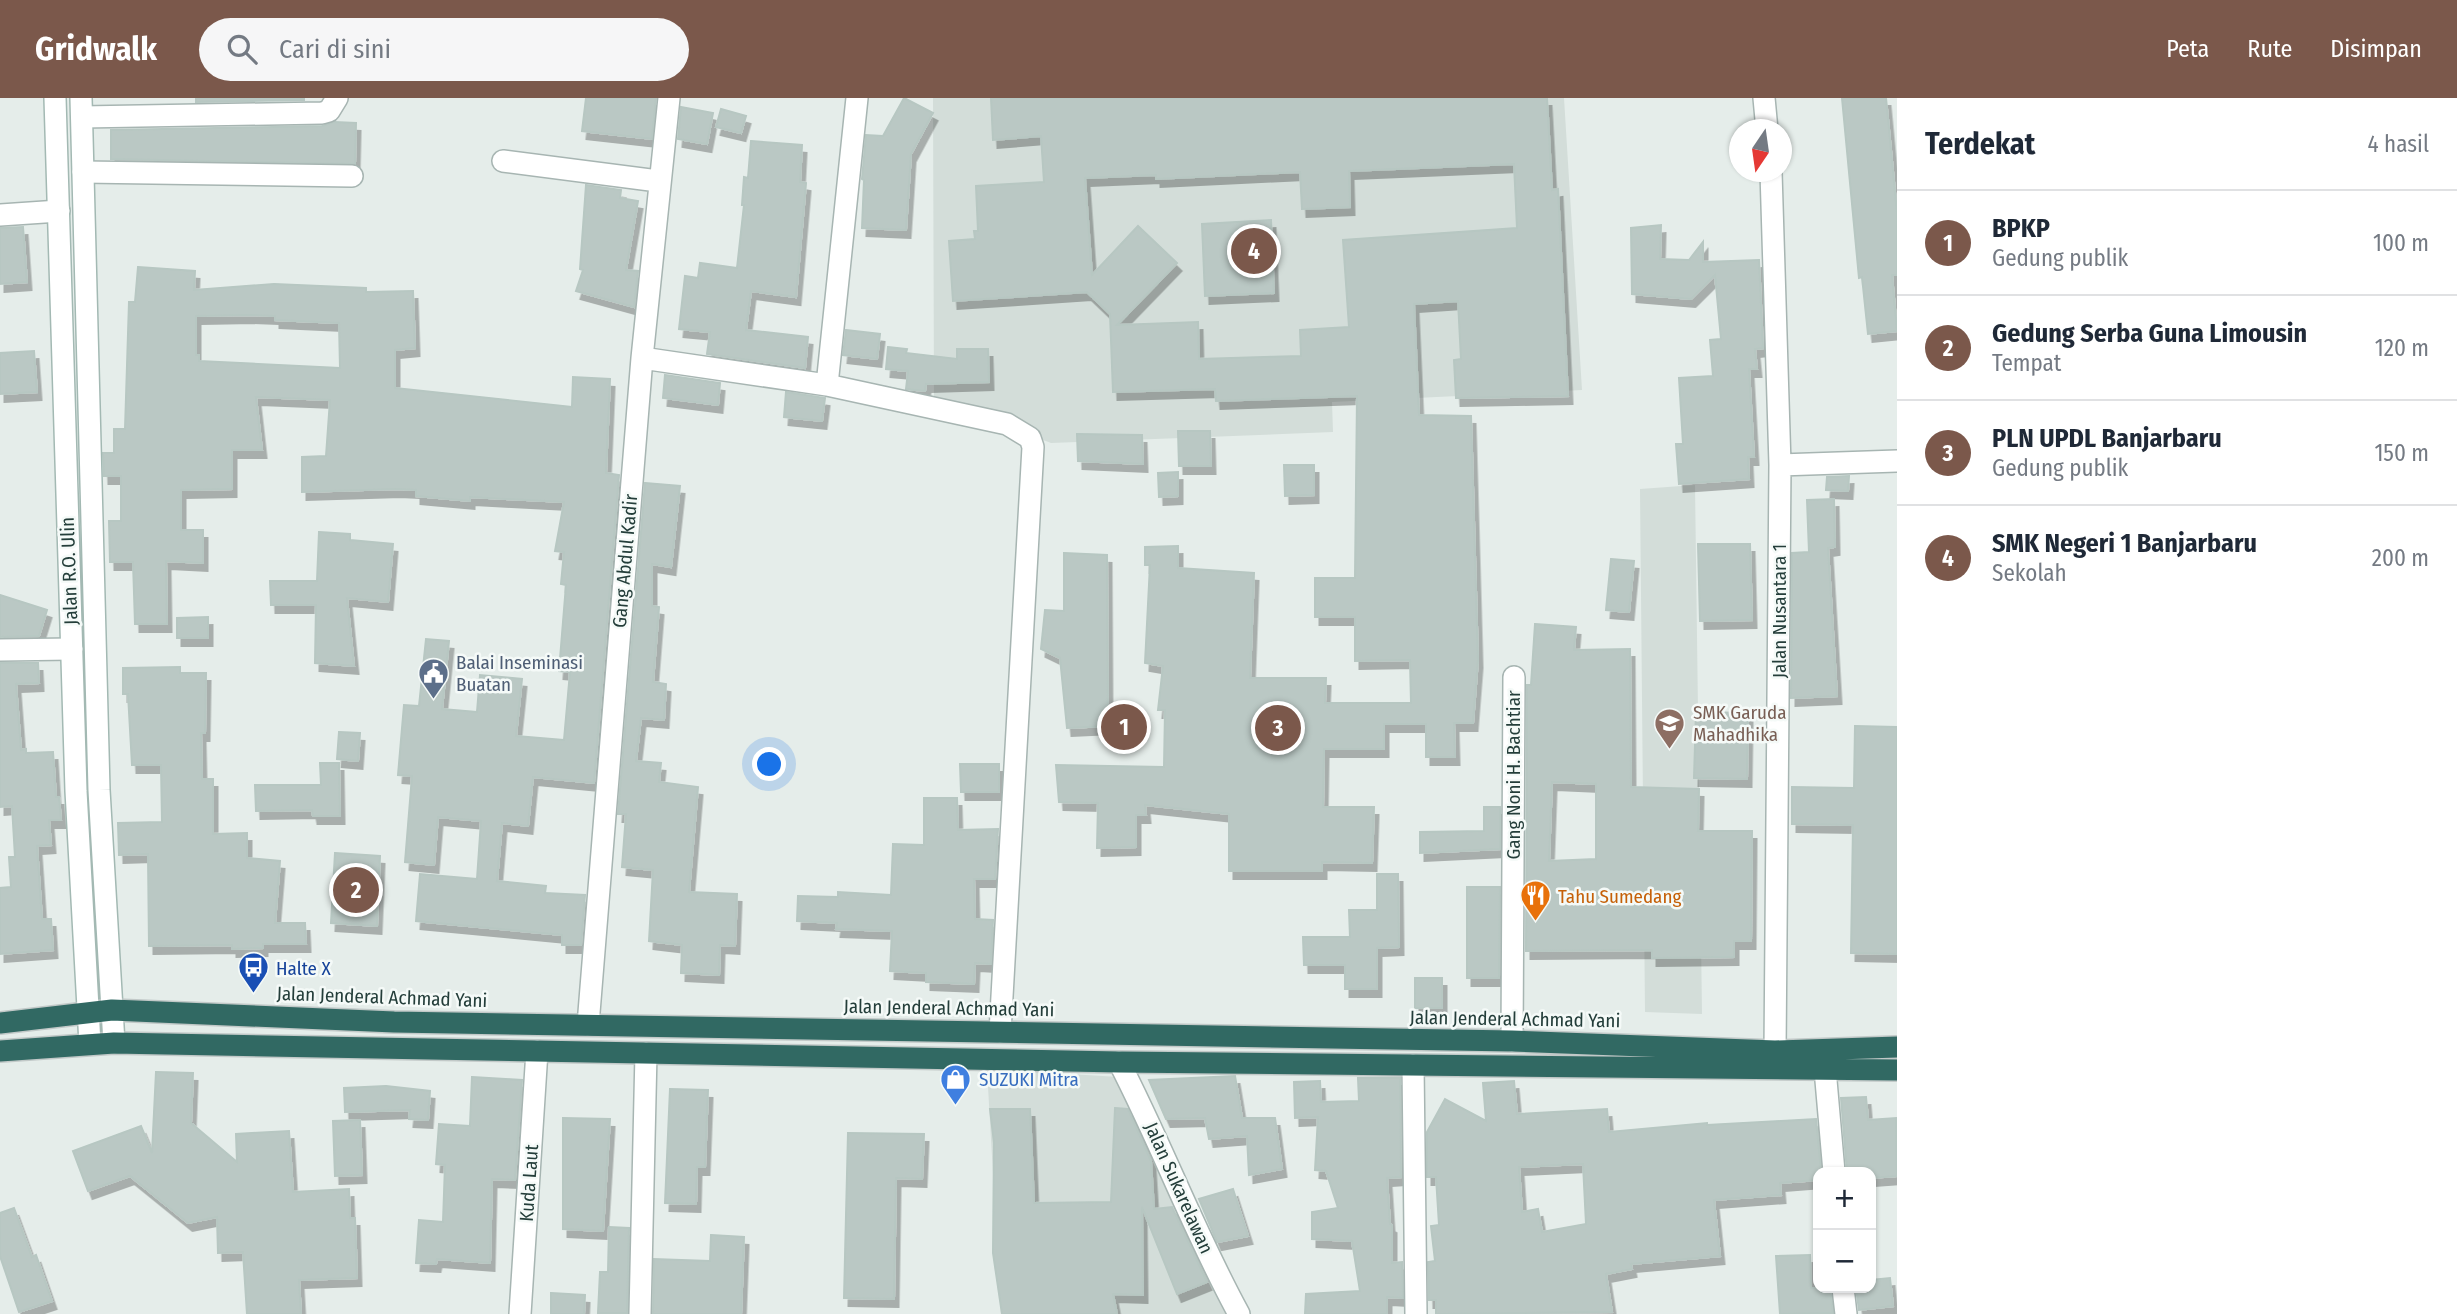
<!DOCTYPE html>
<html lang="id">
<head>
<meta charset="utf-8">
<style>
	:root { --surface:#fff; --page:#f6f6f7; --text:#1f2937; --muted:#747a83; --line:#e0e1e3; --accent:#7b584b }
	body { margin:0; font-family:"Fira Sans Condensed",sans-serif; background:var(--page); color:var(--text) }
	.controls { position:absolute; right:21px; bottom:21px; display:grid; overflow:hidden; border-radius:14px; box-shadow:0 2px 5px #0004 }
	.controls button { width:63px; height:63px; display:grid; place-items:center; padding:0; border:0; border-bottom:2px solid var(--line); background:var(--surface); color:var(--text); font:35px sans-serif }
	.compass { position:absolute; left:1729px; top:21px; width:63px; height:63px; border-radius:50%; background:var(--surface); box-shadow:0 2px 5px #0004; rotate:193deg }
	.you { position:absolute; left:770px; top:667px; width:24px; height:24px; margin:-18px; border:5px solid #fff; border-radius:50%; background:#1a73e8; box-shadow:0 0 0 10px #1a73e833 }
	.badge { display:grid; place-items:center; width:46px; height:46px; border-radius:50%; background:var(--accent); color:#fff; font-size:23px; font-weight:700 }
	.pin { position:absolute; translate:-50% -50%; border:4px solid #fff; box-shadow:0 2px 7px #0006 }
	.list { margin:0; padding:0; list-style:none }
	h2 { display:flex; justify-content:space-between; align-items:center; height:91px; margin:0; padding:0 28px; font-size:30px }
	h2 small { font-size:23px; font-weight:400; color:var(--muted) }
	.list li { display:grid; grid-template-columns:46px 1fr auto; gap:21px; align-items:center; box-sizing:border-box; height:105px; padding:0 28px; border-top:2px solid var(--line) }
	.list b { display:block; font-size:26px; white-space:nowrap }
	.list p { margin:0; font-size:23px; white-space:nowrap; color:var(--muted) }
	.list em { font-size:23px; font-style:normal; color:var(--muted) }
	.icon { flex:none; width:38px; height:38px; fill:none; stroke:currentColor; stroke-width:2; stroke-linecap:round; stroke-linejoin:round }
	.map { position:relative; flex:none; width:1897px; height:1216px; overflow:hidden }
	header { display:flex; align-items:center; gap:42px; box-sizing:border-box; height:98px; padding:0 35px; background:var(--accent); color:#fff }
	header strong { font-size:33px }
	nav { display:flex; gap:38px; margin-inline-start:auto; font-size:24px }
	.search { width:490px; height:63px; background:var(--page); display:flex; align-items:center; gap:18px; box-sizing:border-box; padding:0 24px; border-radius:38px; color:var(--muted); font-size:26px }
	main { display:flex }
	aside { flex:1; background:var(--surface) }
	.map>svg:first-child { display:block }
</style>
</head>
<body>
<header>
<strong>Gridwalk</strong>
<div class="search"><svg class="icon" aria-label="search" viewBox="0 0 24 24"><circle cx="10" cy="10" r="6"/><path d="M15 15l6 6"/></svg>Cari di sini</div>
<nav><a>Peta</a><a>Rute</a><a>Disimpan</a></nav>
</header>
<main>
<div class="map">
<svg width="1897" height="1216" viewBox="0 0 1897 1216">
	<defs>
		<filter id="shadow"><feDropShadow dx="4.5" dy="8" stdDeviation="0" flood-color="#0004"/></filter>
	</defs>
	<rect width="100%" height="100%" fill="#e5edea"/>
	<!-- built -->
	<path fill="#d3ddd9" d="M933,0H1564L1582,292L1332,304L1333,334L1051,345L934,300Z
		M1695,387L1702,916L1645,914L1640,391Z
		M987,971L1119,979L1231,1216H1001Z"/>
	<!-- building -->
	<path fill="#bac8c4" stroke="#b7c7c2" stroke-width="2" fill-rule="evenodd" filter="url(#shadow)" d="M196,0H304V2L196,4Z
		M586,0H656L652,41L582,33Z
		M904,0L933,15L911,56L906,132L862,130L864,82L862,81L866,37L883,38Z
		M991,0H1547L1552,92L1558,91L1568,298L1456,300L1454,262L1461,261L1458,203L1414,206L1419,317L1471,318L1478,562L1473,625H1454L1455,659H1426V626H1384V651H1324L1323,709H1374L1372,765L1322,764V773H1229V716L1145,707L1146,717H1136V749L1097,750L1098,705L1059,704L1056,667L1164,669L1165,612H1158L1163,568L1145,565L1150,467H1145V449L1178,448V470L1254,475L1250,580H1326L1325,605H1411L1410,562L1355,563V519H1315V480H1355L1357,298L1216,303L1215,291L1113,294L1110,216L1087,194L953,203L949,143L975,141L974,133H978L976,88L1044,84L1041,38L993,42ZM1514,66L1517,130L1343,142L1349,229L1300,232L1301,258L1199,261L1198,224L1117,227L1177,165L1138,128L1092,177L1085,80L1156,77V81L1300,74L1302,111L1350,109L1349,73Z
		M1842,0H1886L1897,115V177H1892L1897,233L1868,236L1862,179L1859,180Z
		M681,9L713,15L707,46L678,41Z
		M721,11L746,18L741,35L716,29Z
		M334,24L356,25L355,66L111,61V32L322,28Z
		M751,43L802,47L800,84L806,85L796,199L751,193L746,232L808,239L805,270L707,256L710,234L679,231L685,178L698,180L700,165L737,170L744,107H742L744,79L748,80Z
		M586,87L621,92L620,100L638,103L626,172L638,173L634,209L576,193L583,172L580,171Z
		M1271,122L1274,195L1205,198L1202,126Z
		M1661,127L1660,161L1689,162L1703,144V164L1759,162L1763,250L1755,251L1757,271H1749L1754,359H1748L1749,381L1679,386L1676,346H1683L1679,280L1713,278L1710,242L1721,241L1715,177L1691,201L1632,196L1631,130Z
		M23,129L27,184L0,186V130Z
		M138,169L195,173L194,192L274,186L366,190V194L413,193L415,250L395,252V290L572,309L573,279L610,281L606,375L619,377L594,685L533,679L528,728L502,725L497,783L546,788L545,795L585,797L581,847H562V837L416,823L420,776L477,781L481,723L438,719L434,767L405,764L412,678L398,677L404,607L419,608L426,541L449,543L442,611L477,614L480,577L522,581L516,638L564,642L570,574L559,573L566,487L561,486L564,454L555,453L564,404L470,399V403L416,398V392L396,391L302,394V359L326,358L330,302L256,299L262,352H232V391L181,392V432H203V465L166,463L167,526H135L133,464H110L109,423H121V378H104L103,355H114V331H125L129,204H135ZM249,217L275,218V222L339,225L340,270L199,263V257H196V218Z
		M846,232L880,236L877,261L843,257Z
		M888,249L907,251L906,255L957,261V251H988L989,284L926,286L925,293L906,291L908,273L886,271Z
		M34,253L37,294L0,296V255Z
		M665,277L720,285L718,307L663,300Z
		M786,294L825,300L822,323L784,319Z
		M1178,333H1210L1211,368H1179Z
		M1077,336L1142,337L1143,366L1078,363Z
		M1284,367H1314V397L1285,398Z
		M1178,374V398L1159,399L1158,375Z
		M1849,378L1848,393L1826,392L1827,379Z
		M645,385L680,388L671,469L652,466V508L659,509L653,584L666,586L664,622L641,620L636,663L661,665L659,684L698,689L689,794L737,796L735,848L720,847L719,877L681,875L682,847L649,843L653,772L622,769L626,716H618Z
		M1834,401L1835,449L1828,450L1837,598L1791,600L1792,455L1809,454L1807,402Z
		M319,434L350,436V442L393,446L388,504L347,500L354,568L315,565L316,507H271L270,483H317Z
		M1698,446H1750L1752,522L1700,523Z
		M1064,455L1107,457L1108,628L1067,630L1060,560L1041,551L1045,512L1064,513Z
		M1611,461L1634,463L1629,514L1606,512Z
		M0,497L47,512L39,538L0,539Z
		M208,519V540H177V520Z
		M1535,526L1576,529L1574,552L1630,551L1631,689L1699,691L1698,733H1752L1751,843H1734V859L1652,860V852L1526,853L1527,587H1531ZM1552,684L1596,686V761L1549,763Z
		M0,565H38L39,585L16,586L21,652L26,651V655L53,654L56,699H59L61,722H49L51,747L37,748L42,821H51L53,852L0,856V790L11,789L9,759H15L12,708L0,709Z
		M180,569V575H206L205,635H201L202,681H213V736L247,735V760L280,763L275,825H305L306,846H263V850L232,851V847L149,848L148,756L119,757L118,725L162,724L161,667H132L128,596H123V570Z
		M1696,614L1748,615L1747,681L1694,680Z
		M1855,628L1897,629V856L1851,855L1853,727L1792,726V689L1854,690Z
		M339,634L360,635L358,663L337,661Z
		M320,665H339L340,718H313L312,712L256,713L255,687H321Z
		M960,666H999V694H961Z
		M924,700H957L958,732L998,731L995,781H974L975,821L993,822L991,866L975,865L974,886L926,884V875L890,873L892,833L836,831L837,825L797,823L798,798L838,799V794L891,797L893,746L924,747Z
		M1484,709H1500V751L1420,755V734L1484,733Z
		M335,755L380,758L377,828L331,825Z
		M1377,776H1398L1399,849L1377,850V891H1345V867H1304L1303,839H1350L1349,812H1377Z
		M1467,789H1500L1499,880H1467Z
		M1415,880H1442V910H1415Z
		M156,974L193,975L191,1025L237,1064L236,1036L289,1033L293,1094L349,1091L350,1120H355L357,1180L299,1182L301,1216H247L243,1154L218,1155L217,1119L188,1125L130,1078L88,1093L73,1053L141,1028L152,1055Z
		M1235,978L1242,1020H1275L1282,1071L1249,1077L1247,1038L1209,1041L1205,1020L1166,1021L1149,982Z
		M472,979L522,982L515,1082L492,1081L490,1165L437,1161L436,1166L416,1165L419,1122L443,1124L445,1067L436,1066L439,1026L470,1028Z
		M1358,980H1400L1401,1079L1387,1080L1390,1126L1392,1127V1165L1402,1164L1403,1200L1387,1199V1216H1305L1306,1196L1360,1193L1352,1143L1312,1141V1114L1338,1110L1326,1073L1315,1072L1318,1019L1295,1020L1294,984L1320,983L1321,1004L1359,1003Z
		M1514,983L1517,1016L1607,1011L1609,1034L1707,1025V1027L1816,1021L1821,1074L1818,1082L1780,1085L1781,1097L1714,1102L1720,1158L1631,1166L1632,1171L1606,1176L1612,1214L1436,1216V1202H1429L1428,1164L1435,1163L1431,1128L1439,1127L1436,1079H1427V1034L1445,1001L1486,1023L1483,985ZM1583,1066L1586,1126L1542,1134L1538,1111L1522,1114L1519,1069Z
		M386,988L430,993L428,1022L409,1021L410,1012L345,1014L344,990Z
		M670,991L708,992L705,1069H697L696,1106L665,1105Z
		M1866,999L1868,1022L1896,1020L1897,1078L1871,1080V1074H1847L1841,1000Z
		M1115,1010L1128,1011L1151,1063L1154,1111L1172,1109L1207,1184L1177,1196L1142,1109L1143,1197L1113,1196L1117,1216H1002L993,1155L994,1045L990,1011H1030L1034,1105L1111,1104Z
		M563,1020L610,1021L603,1133L563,1131Z
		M360,1022L362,1077L335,1078L333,1023Z
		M848,1035L924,1036L922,1081L896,1080L894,1201L844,1200Z
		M1233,1091L1248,1138L1217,1144L1199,1101Z
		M14,1110L32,1159L36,1157L52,1203L19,1214L0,1158V1115Z
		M609,1129L629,1130L627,1215H598L600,1174H608Z
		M711,1137L744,1139L741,1216H653L654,1161L710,1163Z
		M1810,1157L1811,1190H1830L1833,1215L1780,1216L1776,1158Z
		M1890,1180L1893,1208L1859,1212L1856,1190H1871V1182Z
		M551,1195L585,1197L584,1216H551Z"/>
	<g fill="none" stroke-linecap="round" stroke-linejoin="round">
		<defs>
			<path id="street" d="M857,0L827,287L1007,326L1030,340L1033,349L1000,934
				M1764,0L1767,32
				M82,19L322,15L329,13L337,0
				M503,63L658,83
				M83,74L352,78
				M1771,74L1780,367L1775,953
				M0,117L59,113
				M642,260L827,287
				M1780,367L1897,363
				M0,552L72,551
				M588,927L642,260L669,0
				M1512,943L1514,579
				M1119,964C1162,1047 1194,1134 1239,1216
				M1413,967L1416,1216
				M1825,971L1834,1074
				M1843,1190L1846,1216
				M520,1216L537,953
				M640,1216L646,955"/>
			<path id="secondary" d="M55,0L76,693L90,946
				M81,0L99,692L114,945"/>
			<path id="highway" d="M0,925L112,912L394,924L1512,943L1775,953L1897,949
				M0,953L114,945L1119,964L1897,972"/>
		</defs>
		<!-- street casing -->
		<use href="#street" stroke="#a7b5b2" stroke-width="24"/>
		<!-- secondary casing -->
		<use href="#secondary" stroke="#a3b9b3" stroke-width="24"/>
		<!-- highway casing -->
		<use href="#highway" stroke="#c2c9c8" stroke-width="24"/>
		<!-- street -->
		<use href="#street" stroke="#fff" stroke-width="21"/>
		<!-- secondary -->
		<use href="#secondary" stroke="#fff" stroke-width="21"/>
		<!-- highway -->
		<use href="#highway" stroke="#316963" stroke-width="21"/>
	</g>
	<!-- icons -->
	<defs>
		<symbol id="civic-pin" viewBox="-11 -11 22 30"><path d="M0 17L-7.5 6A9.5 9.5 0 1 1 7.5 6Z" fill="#5c6f8a" stroke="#f5faf8"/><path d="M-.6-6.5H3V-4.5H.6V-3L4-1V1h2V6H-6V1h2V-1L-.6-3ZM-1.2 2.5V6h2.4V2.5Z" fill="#fff"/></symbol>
		<symbol id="school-pin" viewBox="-11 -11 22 30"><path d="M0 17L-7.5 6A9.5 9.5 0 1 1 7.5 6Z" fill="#8d6e63" stroke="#f5faf8"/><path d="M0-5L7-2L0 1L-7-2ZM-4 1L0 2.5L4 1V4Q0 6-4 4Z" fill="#fff"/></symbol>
		<symbol id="restaurant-pin" viewBox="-11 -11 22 30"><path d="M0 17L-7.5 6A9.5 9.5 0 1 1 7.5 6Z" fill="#e8710a" stroke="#f5faf8"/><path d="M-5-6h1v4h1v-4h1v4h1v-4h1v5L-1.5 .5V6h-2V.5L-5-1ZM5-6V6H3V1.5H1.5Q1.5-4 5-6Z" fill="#fff"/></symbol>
		<symbol id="bus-pin" viewBox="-11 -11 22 30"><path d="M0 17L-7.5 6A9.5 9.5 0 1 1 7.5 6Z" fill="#1a4fb4" stroke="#f5faf8"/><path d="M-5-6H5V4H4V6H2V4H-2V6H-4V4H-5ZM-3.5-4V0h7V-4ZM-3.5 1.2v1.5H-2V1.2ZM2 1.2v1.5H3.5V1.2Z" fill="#fff"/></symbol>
		<symbol id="shop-pin" viewBox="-11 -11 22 30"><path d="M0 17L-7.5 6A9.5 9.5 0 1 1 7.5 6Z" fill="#3f7fe0" stroke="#f5faf8"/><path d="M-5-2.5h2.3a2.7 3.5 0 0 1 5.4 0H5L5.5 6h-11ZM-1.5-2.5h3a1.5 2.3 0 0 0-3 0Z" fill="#fff"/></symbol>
	</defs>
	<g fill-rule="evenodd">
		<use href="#civic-pin" x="416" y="558" width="35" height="47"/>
		<use href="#school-pin" x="1652" y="608" width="35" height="47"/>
		<use href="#restaurant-pin" x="1518" y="780" width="35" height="47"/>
		<use href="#bus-pin" x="236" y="852" width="35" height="47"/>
		<use href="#shop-pin" x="938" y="964" width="35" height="47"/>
	</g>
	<g text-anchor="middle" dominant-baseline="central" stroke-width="5" stroke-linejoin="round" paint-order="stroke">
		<!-- street labels -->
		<g font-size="19" fill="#243e3a" stroke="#f5faf8">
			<text transform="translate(625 463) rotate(-85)">Gang Abdul Kadir</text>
			<text transform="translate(69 473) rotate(-92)">Jalan R.O. Ulin</text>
			<text transform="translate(1779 513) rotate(-90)">Jalan Nusantara 1</text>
			<text transform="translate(1513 677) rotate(-90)">Gang Noni H. Bachtiar</text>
			<text transform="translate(382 899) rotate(2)">Jalan Jenderal Achmad Yani</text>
			<text transform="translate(949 910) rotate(1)">Jalan Jenderal Achmad Yani</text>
			<text transform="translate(1515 921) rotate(1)">Jalan Jenderal Achmad Yani</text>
			<text transform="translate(529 1085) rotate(-86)">Kuda Laut</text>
			<text transform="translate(1179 1090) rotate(66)">Jalan Sukarelawan</text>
		</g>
		<!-- service labels -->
		<g font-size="19" fill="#4e5e75" stroke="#f5faf8" text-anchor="start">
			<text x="456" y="564">Balai Inseminasi<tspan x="456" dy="22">Buatan</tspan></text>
		</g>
		<!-- education labels -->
		<g font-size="19" fill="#785e54" stroke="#f5faf8" text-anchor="start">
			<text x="1693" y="614">SMK Garuda<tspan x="1693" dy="22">Mahadhika</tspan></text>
		</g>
		<!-- food labels -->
		<g font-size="19" fill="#c56008" stroke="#f5faf8" text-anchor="start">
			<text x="1558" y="798">Tahu Sumedang</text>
		</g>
		<!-- transit labels -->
		<g font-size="19" fill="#164399" stroke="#f5faf8" text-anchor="start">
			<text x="276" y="870">Halte X</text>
		</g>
		<!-- shop labels -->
		<g font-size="19" fill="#366cbe" stroke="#f5faf8" text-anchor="start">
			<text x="979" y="981">SUZUKI Mitra</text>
		</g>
	</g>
</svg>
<div class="controls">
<button>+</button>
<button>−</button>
</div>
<svg class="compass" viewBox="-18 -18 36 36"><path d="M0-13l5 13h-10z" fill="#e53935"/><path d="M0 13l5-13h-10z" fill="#747a83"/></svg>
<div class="you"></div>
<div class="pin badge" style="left:1124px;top:629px">1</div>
<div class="pin badge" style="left:356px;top:792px">2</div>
<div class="pin badge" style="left:1278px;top:630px">3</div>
<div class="pin badge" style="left:1254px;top:153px">4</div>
</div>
<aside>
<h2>Terdekat<small>4 hasil</small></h2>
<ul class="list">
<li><span class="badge">1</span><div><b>BPKP</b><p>Gedung publik</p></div><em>100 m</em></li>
<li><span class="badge">2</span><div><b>Gedung Serba Guna Limousin</b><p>Tempat</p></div><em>120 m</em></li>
<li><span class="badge">3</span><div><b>PLN UPDL Banjarbaru</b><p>Gedung publik</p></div><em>150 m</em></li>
<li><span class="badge">4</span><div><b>SMK Negeri 1 Banjarbaru</b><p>Sekolah</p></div><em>200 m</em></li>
</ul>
</aside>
</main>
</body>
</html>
